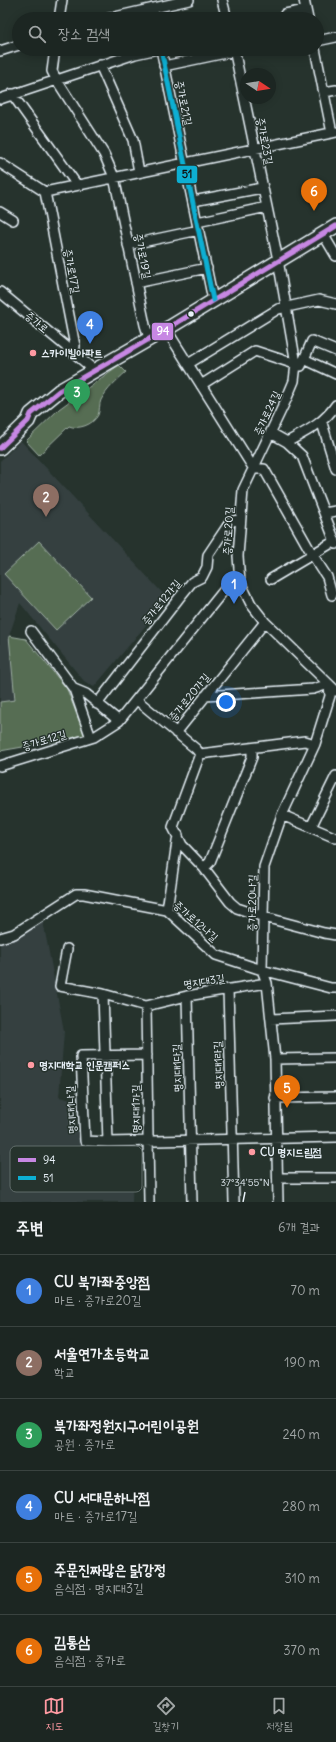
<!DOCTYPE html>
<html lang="ko">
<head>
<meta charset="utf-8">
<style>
	:root { --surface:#1c2622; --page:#29322f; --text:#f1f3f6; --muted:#a0a5a5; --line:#3a4340; --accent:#ff9aa2 }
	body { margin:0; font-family:Delius,"Poor Story",sans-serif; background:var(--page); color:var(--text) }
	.compass { position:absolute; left:240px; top:68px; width:36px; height:36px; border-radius:50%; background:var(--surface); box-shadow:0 2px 10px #0003; rotate:102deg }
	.you { position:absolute; left:226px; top:702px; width:14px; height:14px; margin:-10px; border:3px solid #fff; border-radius:50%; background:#1a73e8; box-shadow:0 0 0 6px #1a73e833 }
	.badge { display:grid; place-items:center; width:26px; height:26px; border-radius:50%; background:var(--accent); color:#fff; font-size:13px; font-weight:700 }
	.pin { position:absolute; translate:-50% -33px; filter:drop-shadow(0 1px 2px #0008) }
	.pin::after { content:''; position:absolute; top:21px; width:14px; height:12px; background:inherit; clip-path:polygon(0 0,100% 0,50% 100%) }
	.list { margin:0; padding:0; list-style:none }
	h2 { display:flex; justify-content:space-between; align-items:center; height:52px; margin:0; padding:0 16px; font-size:17px }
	h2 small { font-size:13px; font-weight:400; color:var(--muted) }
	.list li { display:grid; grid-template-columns:26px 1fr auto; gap:12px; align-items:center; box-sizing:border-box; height:72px; padding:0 16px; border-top:1px solid var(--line) }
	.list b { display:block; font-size:15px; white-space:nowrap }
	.list p { margin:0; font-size:13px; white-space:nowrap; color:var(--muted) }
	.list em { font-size:13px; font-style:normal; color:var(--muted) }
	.icon { flex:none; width:22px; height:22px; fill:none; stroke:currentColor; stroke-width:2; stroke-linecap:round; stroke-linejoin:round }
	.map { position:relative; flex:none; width:336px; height:1202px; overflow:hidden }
	.search { position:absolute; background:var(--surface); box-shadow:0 2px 10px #0003; left:12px; right:12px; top:12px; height:44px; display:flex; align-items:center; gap:10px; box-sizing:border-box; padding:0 14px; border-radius:22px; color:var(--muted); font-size:15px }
	.sheet { height:484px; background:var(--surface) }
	nav { display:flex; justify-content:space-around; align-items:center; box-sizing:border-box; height:56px; border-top:1px solid var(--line); background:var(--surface); font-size:11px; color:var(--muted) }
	nav a { display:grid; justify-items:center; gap:2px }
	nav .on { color:var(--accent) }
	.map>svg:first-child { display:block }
</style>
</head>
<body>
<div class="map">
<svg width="336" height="1202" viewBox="0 0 336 1202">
	<rect width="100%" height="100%" fill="#26332d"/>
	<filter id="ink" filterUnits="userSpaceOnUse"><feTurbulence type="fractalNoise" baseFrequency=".025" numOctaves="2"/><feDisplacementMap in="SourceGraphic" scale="8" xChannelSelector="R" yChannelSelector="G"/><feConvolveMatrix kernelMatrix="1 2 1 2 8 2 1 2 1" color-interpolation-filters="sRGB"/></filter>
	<g filter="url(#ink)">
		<!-- built -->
		<path fill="#354141" d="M21,441L168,599L94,687L84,681L20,603L9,636L15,700L0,702V461Z
			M42,916L64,1031L59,1097L71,1100L82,1150L95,1153L133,1167L132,1202H0V939Z"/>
		<!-- green -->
		<path fill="#566d52" stroke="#9fafa5" d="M119,365L126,372C117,380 107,389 101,400C99,404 100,411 98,415C93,425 78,430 69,426L39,455L26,441L59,409Z
			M39,541L91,597L56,630L4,574Z
			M9,636L26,639L67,689L85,736L0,751V702L15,700Z"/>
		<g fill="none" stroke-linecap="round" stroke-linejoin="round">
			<defs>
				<path id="minor" d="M222,0L227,19
					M304,0L308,19
					M153,8L155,19
					M59,19L62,0
					M106,19L189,0
					M286,19L285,14L306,10
					M317,41L336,37
					M55,49L52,71L56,79L104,154L114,177L145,325L149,338
					M161,49L213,300
					M234,49L278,260L296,364L294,381L286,400L243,490L238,556L240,582L251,604L265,622L336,691
					M315,49L332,133
					M0,51L19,45
					M100,65L133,140L139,172
					M164,66L235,51
					M324,92L336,90
					M12,94L77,185
					M0,99L135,54L158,49
					M0,163L45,192
					M193,201L262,188
					M0,212L13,220
					M197,222L267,207
					M323,234L336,256
					M128,245L199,230
					M136,283L207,268
					M0,292L74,353
					M166,329L254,469
					M304,359L336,374
					M188,364L278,309L319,300L336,304
					M94,370L74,353L75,346L45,192L336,132
					M201,385L255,351L301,366L312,341L336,351
					M322,423L336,469
					M271,433L287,442L302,456L336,544
					M287,442C307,431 323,424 336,405
					M254,469H264L312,554L327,577L332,595
					M324,513L336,511
					M271,579L335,541
					M31,631L74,689L90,735L94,737
					M74,689L86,694L119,721
					M205,696L313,689L329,684L330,696L315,744L282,815L264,867L262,970L267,983L275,1059L278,1202
					M137,700L196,749L200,754L173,827L182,845L204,868L230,902L237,908L264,917L324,933L336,935
					M97,704L179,598L192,582L202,577L207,567L208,555L230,522L240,519
					M176,733L265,622
					M200,754L305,741L315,744
					M0,766L94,737L119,721L225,589L240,582
					M282,815L336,838
					M311,827L336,776
					M204,868L210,862L252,757V748
					M167,910L178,835
					M0,938L14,934L76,894H84L167,910L216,955L262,970L331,988H336
					M67,949L60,986L103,994L146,1006L187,996L267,983
					M228,989L234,1202
					M103,994L108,1142
					M187,996L192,1202
					M146,1006L149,1202
					M271,1019L336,1016
					M147,1055L81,1056L85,1141L108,1142L336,1137
					M275,1059L336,1058
					M275,1098L336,1097
					M278,1178H336"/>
				<path id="secondary" d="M0,448L28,421L31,414L59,391L170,327L336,226"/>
			</defs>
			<!-- minor casing -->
			<use href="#minor" stroke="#e8f1f8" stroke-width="12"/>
			<!-- secondary casing -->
			<use href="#secondary" stroke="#e8f1f8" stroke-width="16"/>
			<!-- minor -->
			<use href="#minor" stroke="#26332d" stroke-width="9"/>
			<!-- secondary -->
			<use href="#secondary" stroke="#26332d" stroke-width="13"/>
			<defs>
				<path id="bus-1" d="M0,448L28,421L31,414L59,391L170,327L336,226"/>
				<path id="bus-2" d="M161,49L213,300"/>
			</defs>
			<!-- bus-1 casing -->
			<use href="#bus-1" stroke="#26332d" stroke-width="8"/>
			<!-- bus-2 casing -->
			<use href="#bus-2" stroke="#26332d" stroke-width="8"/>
			<!-- bus-1 -->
			<use href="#bus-1" stroke="#c787e3" stroke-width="5"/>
			<!-- bus-2 -->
			<use href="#bus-2" stroke="#0dafd3" stroke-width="5"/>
		</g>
	</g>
	<!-- ticks -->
	<path fill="none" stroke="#e8f1f8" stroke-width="1.5" d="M243,1202L245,1192"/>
	<!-- markers -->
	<circle fill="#e8f1f8" stroke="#26332d" stroke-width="1.5" cx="191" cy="314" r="3.5"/>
	<g fill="#ff9aa2" stroke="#26332d" stroke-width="1.5">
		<circle cx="33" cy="353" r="4"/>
		<circle cx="31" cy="1065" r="4"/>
		<circle cx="252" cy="1152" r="4"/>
	</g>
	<g text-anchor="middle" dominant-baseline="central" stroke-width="3" stroke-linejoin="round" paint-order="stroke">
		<!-- street labels -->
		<g font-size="11" fill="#e8f1f8" stroke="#26332d">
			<text transform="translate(184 103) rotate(78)">증가로21길</text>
			<text transform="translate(265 141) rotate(79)">증가로23길</text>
			<text transform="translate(143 256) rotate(78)">증가로19길</text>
			<text transform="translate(72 271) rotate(79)">증가로17길</text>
			<text transform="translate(37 322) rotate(40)">증가로</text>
			<text transform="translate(267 413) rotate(-65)">증가로24길</text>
			<text transform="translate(228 531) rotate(-87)">증가로20길</text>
			<text transform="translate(161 602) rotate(-51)">증가로12가길</text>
			<text transform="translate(189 697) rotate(-51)">증가로20가길</text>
			<text transform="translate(44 740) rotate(-17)">증가로12길</text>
			<text transform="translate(252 903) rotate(-89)">증가로20나길</text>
			<text transform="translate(196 921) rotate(41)">증가로12나길</text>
			<text transform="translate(204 981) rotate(-9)">명지대3길</text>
			<text transform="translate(218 1065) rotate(-92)">명지대1라길</text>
			<text transform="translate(177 1068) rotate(-92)">명지대1다길</text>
			<text transform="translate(136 1109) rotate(-90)">명지대1가길</text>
			<text transform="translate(71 1110) rotate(-93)">명지대1나길</text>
		</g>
		<!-- poi labels -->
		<g font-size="11" font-weight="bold" fill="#e8f1f8" stroke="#26332d" text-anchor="start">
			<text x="41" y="353">스카이빌아파트</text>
			<text x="39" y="1065">명지대학교 인문캠퍼스</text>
			<text x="260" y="1152">CU 명지드림점</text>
		</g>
	</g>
	<!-- legend -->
	<rect x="10" y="1146" width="132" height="46" rx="6" fill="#26332d" stroke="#606c6a" stroke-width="1"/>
	<rect x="18" y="1158" width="18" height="4" fill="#c787e3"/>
	<rect x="18" y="1176" width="18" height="4" fill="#0dafd3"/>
	<g font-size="11" fill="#e8f1f8">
		<text x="43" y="1164">94</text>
		<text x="43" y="1182">51</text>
	</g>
	<g font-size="10" text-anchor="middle" fill="#e8f1f8" stroke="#26332d" stroke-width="3" stroke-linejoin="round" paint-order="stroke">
		<text x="245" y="1186">37°34'55"N</text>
	</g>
	<g stroke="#26332d" stroke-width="1.5">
		<rect x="176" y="165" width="22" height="19" rx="4" fill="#0dafd3"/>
		<rect x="151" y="322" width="23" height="19" rx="4" fill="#c787e3"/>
	</g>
	<g font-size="11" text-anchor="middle" font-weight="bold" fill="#fff">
		<text x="163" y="335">94</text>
	</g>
	<g font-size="11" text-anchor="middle" font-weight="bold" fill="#111">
		<text x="187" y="178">51</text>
	</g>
</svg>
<svg class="compass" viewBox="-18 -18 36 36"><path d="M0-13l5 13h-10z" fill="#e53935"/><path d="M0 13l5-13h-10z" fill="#a0a5a5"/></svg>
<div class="you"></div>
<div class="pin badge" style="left:234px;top:604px;background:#3f7fe0">1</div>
<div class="pin badge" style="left:46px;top:517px;background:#8d6e63">2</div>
<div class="pin badge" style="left:77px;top:412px;background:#2e9e5b">3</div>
<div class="pin badge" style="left:90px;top:344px;background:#3f7fe0">4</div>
<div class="pin badge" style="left:287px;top:1108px;background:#e8710a">5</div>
<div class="pin badge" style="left:314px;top:211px;background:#e8710a">6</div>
<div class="search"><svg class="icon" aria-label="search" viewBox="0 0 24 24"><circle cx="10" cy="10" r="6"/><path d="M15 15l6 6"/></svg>장소 검색</div>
</div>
<section class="sheet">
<h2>주변<small>6개 결과</small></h2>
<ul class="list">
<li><span class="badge" style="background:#3f7fe0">1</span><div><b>CU 북가좌중앙점</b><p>마트 · 증가로20길</p></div><em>70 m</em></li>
<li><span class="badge" style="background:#8d6e63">2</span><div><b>서울연가초등학교</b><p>학교</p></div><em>190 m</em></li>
<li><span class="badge" style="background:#2e9e5b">3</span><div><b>북가좌정원지구어린이공원</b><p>공원 · 증가로</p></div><em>240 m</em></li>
<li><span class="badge" style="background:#3f7fe0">4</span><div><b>CU 서대문하나점</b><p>마트 · 증가로17길</p></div><em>280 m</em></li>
<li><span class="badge" style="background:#e8710a">5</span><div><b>주문진짜많은 닭강정</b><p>음식점 · 명지대3길</p></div><em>310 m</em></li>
<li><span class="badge" style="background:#e8710a">6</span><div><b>김통삼</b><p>음식점 · 증가로</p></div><em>370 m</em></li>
</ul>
</section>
<nav>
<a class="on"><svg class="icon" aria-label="map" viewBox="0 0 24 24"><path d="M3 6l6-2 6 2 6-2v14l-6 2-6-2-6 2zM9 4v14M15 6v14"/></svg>지도</a>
<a><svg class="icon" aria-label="directions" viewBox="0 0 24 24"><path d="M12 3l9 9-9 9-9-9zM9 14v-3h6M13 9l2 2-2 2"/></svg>길찾기</a>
<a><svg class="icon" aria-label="saved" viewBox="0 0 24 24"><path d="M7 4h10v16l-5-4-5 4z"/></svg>저장됨</a>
</nav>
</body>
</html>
